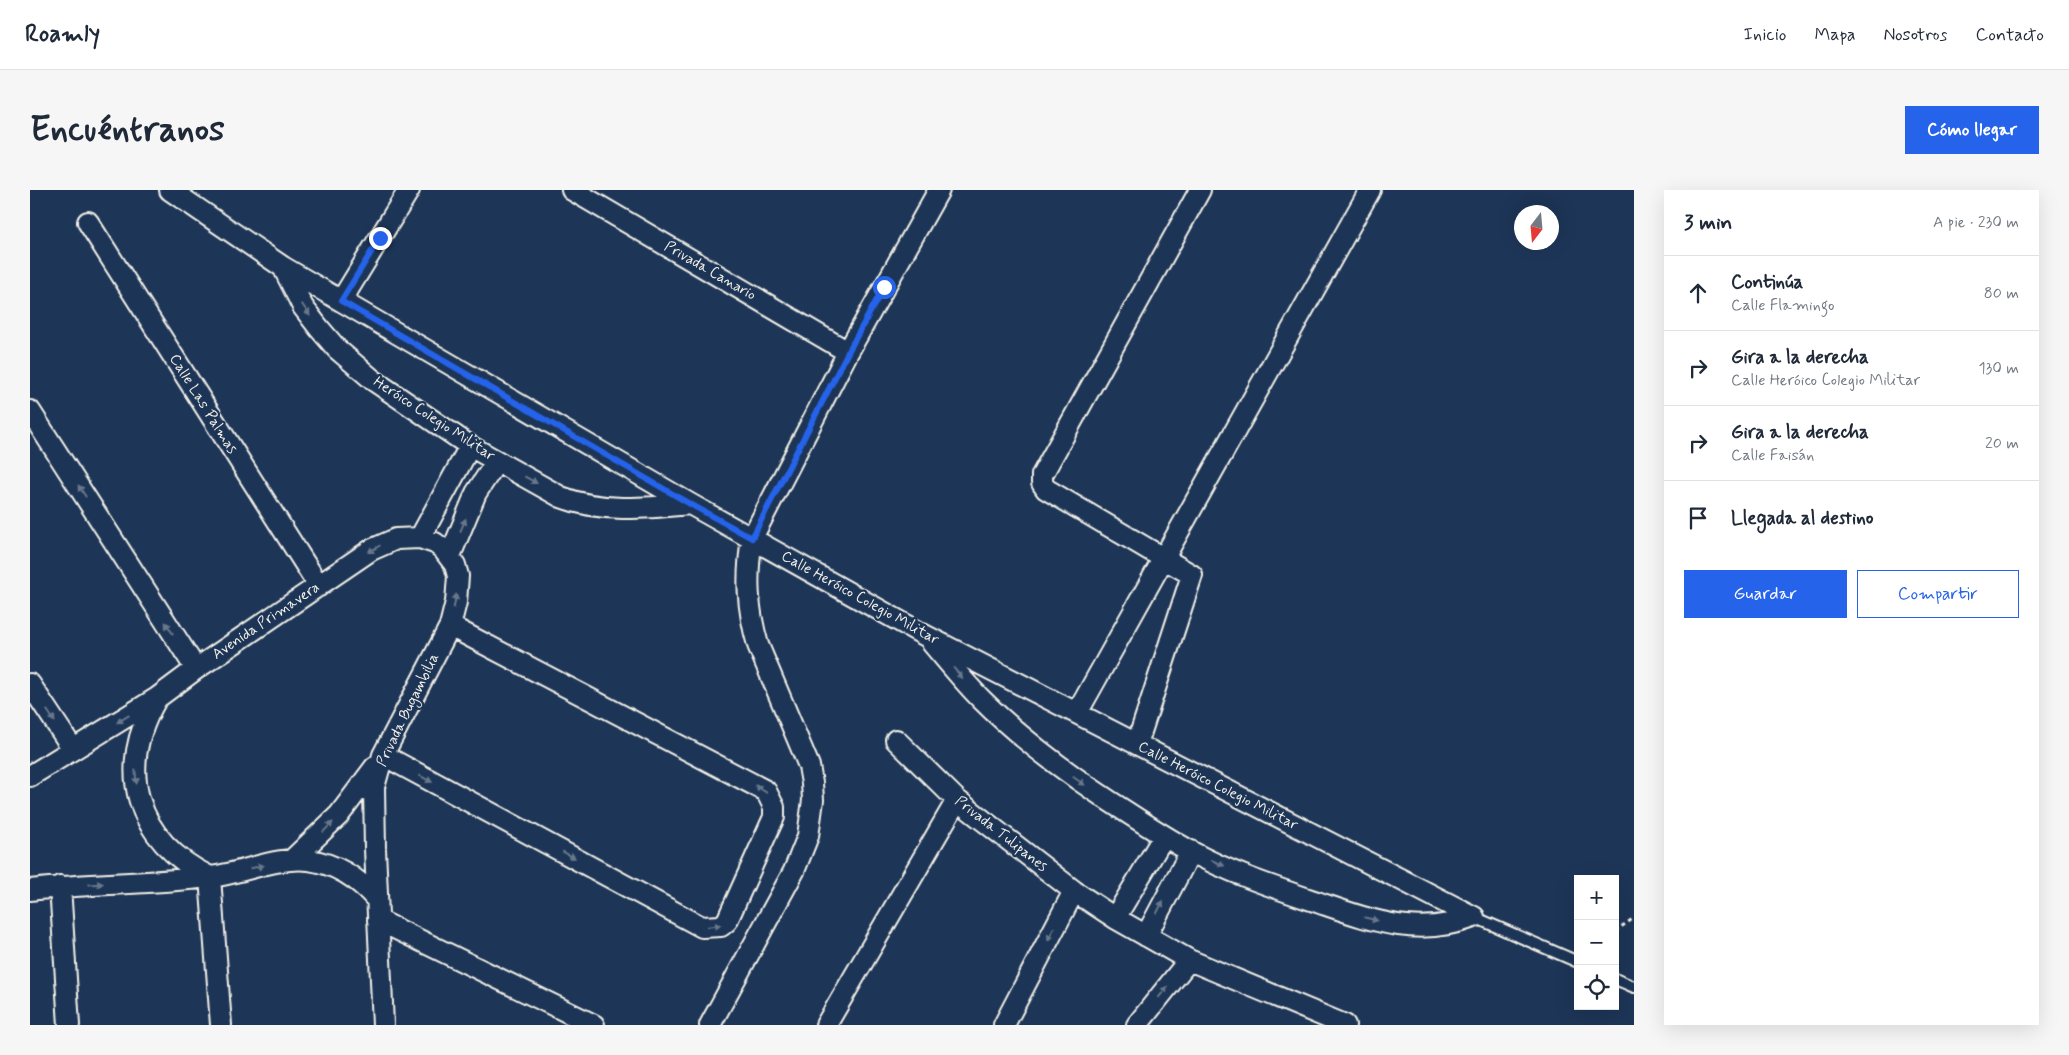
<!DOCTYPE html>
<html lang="es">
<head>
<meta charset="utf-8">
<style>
	:root { --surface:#fff; --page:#f6f6f7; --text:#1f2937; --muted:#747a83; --line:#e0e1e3; --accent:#2563eb }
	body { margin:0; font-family:Mynerve,sans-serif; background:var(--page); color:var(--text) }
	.controls { position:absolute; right:15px; bottom:15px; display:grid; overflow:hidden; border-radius:0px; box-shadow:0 5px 20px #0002 }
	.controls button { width:45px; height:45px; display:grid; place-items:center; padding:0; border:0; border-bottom:1px solid var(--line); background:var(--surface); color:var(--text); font:25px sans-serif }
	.compass { position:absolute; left:1484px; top:15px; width:45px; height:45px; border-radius:50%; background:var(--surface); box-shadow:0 5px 20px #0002; rotate:196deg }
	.stop { position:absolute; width:15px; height:15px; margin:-11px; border:4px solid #2563eb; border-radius:50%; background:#fff }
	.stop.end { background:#2563eb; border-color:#fff; box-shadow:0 1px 5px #0008 }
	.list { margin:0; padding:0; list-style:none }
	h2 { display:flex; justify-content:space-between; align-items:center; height:65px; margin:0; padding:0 20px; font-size:21px }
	h2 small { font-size:16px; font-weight:400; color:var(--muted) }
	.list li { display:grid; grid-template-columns:32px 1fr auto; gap:15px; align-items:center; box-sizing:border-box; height:75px; padding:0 20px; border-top:1px solid var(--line) }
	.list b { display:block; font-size:19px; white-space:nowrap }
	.list p { margin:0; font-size:16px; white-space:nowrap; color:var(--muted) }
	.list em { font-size:16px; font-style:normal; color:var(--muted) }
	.actions { display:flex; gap:10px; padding:15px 20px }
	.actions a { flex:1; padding:11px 0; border:1px solid var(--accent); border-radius:0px; text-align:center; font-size:18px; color:var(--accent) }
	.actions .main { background:var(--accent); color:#fff }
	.icon { flex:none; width:28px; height:28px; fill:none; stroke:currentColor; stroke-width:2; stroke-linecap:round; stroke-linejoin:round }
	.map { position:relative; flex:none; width:1604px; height:835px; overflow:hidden; border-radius:0px }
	header { display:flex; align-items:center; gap:30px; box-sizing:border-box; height:70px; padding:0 25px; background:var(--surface); border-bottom:1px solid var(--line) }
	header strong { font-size:24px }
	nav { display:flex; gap:28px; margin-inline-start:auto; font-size:18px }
	.intro { display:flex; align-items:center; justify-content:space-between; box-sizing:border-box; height:120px; padding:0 30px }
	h1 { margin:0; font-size:35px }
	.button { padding:12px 22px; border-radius:0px; background:var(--accent); color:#fff; font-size:18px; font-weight:700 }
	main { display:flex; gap:30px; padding:0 30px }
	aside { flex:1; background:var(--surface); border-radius:0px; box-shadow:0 5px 20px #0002 }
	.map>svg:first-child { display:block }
</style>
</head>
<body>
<header>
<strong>Roamly</strong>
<nav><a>Inicio</a><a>Mapa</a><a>Nosotros</a><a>Contacto</a></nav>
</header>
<div class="intro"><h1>Encuéntranos</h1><a class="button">Cómo llegar</a></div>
<main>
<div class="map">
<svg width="1604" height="835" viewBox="0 0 1604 835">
	<rect width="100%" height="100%" fill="#1d3557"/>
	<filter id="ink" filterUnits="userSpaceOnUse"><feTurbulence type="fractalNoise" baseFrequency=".02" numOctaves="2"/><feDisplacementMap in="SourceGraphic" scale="10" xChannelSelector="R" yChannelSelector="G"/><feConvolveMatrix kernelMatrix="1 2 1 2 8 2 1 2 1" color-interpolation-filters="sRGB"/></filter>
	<g filter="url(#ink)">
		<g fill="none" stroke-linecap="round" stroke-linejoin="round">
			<defs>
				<path id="lane" d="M1444,727L1548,772
					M1585,789L1604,797"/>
				<path id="street" d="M140,0L253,77L660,314L896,446L1444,727
					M542,0L818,162
					M58,32L289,396
					M253,77L273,117L289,138L307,159L343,190L440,256L531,307C572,323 617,318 660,314
					M311,111L379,0
					M0,221L166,479
					M390,348L440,256
					M420,366L446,303L467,271
					M902,453C918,472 934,492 952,510C996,554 1046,590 1098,623C1118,636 1138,649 1160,661C1200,683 1246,698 1290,713C1343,731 1388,748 1444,727
					M0,494L43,559
					M127,508C85,579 105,650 180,687L191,835
					M1047,523L1340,0
					M866,550L927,610L1044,701L1085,728L1159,770L1315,835
					M1107,554L1162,385L1016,299L1012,293V285L1170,0
					M353,565L672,737L691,736L697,731L744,627V617L736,601L420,436
					M0,586L127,508L166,479L341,360L366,349L390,348L405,353L413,359L425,375L428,386L426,412L420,436L353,565L344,597L345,659L353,835
					M262,670L309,625L345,577
					M30,696L39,835
					M0,700C59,693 119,694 179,687C211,684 247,666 279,670C307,674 329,689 347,710
					M1085,728L1134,646
					M348,730L564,835
					M1116,746L1161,661
					M680,835L764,681L778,646L783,610L782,593L779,576L728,455C717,417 716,387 722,348L818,162L909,0
					M796,835L927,610
					M974,835L1044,701
					M1107,835L1159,770"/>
			</defs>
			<!-- lane casing -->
			<use href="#lane" stroke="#f4f1e8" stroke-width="14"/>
			<!-- street casing -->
			<use href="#street" stroke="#f4f1e8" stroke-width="24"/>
			<!-- path -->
			<path stroke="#f4f1e8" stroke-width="3" stroke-dasharray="4 4" stroke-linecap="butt" d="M1585,741L1604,728"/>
			<!-- lane -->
			<use href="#lane" stroke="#1d3557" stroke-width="10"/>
			<!-- street -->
			<use href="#street" stroke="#1d3557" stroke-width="20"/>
		</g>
		<!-- one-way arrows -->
		<defs><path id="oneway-solid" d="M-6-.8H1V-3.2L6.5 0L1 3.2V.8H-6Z" transform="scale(1.25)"/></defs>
		<g fill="#68778a">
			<use href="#oneway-solid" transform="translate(276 120) rotate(56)"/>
			<use href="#oneway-solid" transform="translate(501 290) rotate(29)"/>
			<use href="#oneway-solid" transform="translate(52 301) rotate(-123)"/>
			<use href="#oneway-solid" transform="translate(433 335) rotate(-67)"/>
			<use href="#oneway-solid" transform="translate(344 359) rotate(150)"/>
			<use href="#oneway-solid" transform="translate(425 411) rotate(-80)"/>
			<use href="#oneway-solid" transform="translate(139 438) rotate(-123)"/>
			<use href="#oneway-solid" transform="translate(928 483) rotate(49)"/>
			<use href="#oneway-solid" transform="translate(21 526) rotate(57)"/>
			<use href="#oneway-solid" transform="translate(93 529) rotate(149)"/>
			<use href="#oneway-solid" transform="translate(106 587) rotate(85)"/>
			<use href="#oneway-solid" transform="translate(396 589) rotate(28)"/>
			<use href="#oneway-solid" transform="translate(1049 591) rotate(35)"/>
			<use href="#oneway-solid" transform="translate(731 599) rotate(-146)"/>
			<use href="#oneway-solid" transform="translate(298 637) rotate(-46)"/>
			<use href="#oneway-solid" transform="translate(539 665) rotate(28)"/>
			<use href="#oneway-solid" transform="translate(1188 673) rotate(24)"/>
			<use href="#oneway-solid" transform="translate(227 677) rotate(-12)"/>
			<use href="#oneway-solid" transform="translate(66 694) rotate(-3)"/>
			<use href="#oneway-solid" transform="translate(1130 717) rotate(-63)"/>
			<use href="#oneway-solid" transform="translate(1341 729) rotate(14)"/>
			<use href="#oneway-solid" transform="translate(684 736) rotate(-7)"/>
			<use href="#oneway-solid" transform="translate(1021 744) rotate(117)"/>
			<use href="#oneway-solid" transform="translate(1133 802) rotate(-52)"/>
		</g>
	</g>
	<g fill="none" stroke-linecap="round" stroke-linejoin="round" filter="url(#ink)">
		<!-- route -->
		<path stroke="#2563eb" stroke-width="6" d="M350,48L311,111L660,314L722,348L818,162L854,97"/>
	</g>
	<g text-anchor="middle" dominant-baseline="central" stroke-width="4.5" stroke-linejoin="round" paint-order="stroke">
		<!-- street labels -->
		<g font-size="15" fill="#f4f1e8" stroke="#1d3557">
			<text transform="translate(680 81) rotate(30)">Privada Canario</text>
			<text transform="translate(173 214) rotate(58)">Calle Las Palmas</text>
			<text transform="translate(404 229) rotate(33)">Heróico Colegio Militar</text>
			<text transform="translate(830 408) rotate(29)">Calle Heróico Colegio Militar</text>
			<text transform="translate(236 431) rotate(-34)">Avenida Primavera</text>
			<text transform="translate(378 520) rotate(-64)">Privada Bugambilia</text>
			<text transform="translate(1188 596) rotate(27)">Calle Heróico Colegio Militar</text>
			<text transform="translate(971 644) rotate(38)">Privada Tulipanes</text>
		</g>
	</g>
</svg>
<div class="controls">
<button>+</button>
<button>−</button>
<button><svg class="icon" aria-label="locate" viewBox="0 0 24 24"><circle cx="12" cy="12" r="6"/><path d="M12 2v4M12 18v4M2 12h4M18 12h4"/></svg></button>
</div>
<svg class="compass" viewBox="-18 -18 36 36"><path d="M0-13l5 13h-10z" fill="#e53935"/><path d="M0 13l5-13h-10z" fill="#747a83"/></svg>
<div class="stop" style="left:854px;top:97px"></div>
<div class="stop end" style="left:350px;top:48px"></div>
</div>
<aside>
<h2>3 min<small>A pie · 230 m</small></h2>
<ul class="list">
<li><svg class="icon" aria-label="ahead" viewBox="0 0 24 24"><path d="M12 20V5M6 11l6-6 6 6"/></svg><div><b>Continúa</b><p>Calle Flamingo</p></div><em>80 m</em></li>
<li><svg class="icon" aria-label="right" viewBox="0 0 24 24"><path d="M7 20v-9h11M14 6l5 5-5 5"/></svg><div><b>Gira a la derecha</b><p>Calle Heróico Colegio Militar</p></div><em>130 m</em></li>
<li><svg class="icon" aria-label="right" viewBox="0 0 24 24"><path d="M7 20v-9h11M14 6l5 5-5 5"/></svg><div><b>Gira a la derecha</b><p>Calle Faisán</p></div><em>20 m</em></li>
<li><svg class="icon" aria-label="arrive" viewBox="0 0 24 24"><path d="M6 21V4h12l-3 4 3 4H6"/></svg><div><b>Llegada al destino</b></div></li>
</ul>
<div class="actions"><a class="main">Guardar</a><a>Compartir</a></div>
</aside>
</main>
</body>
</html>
